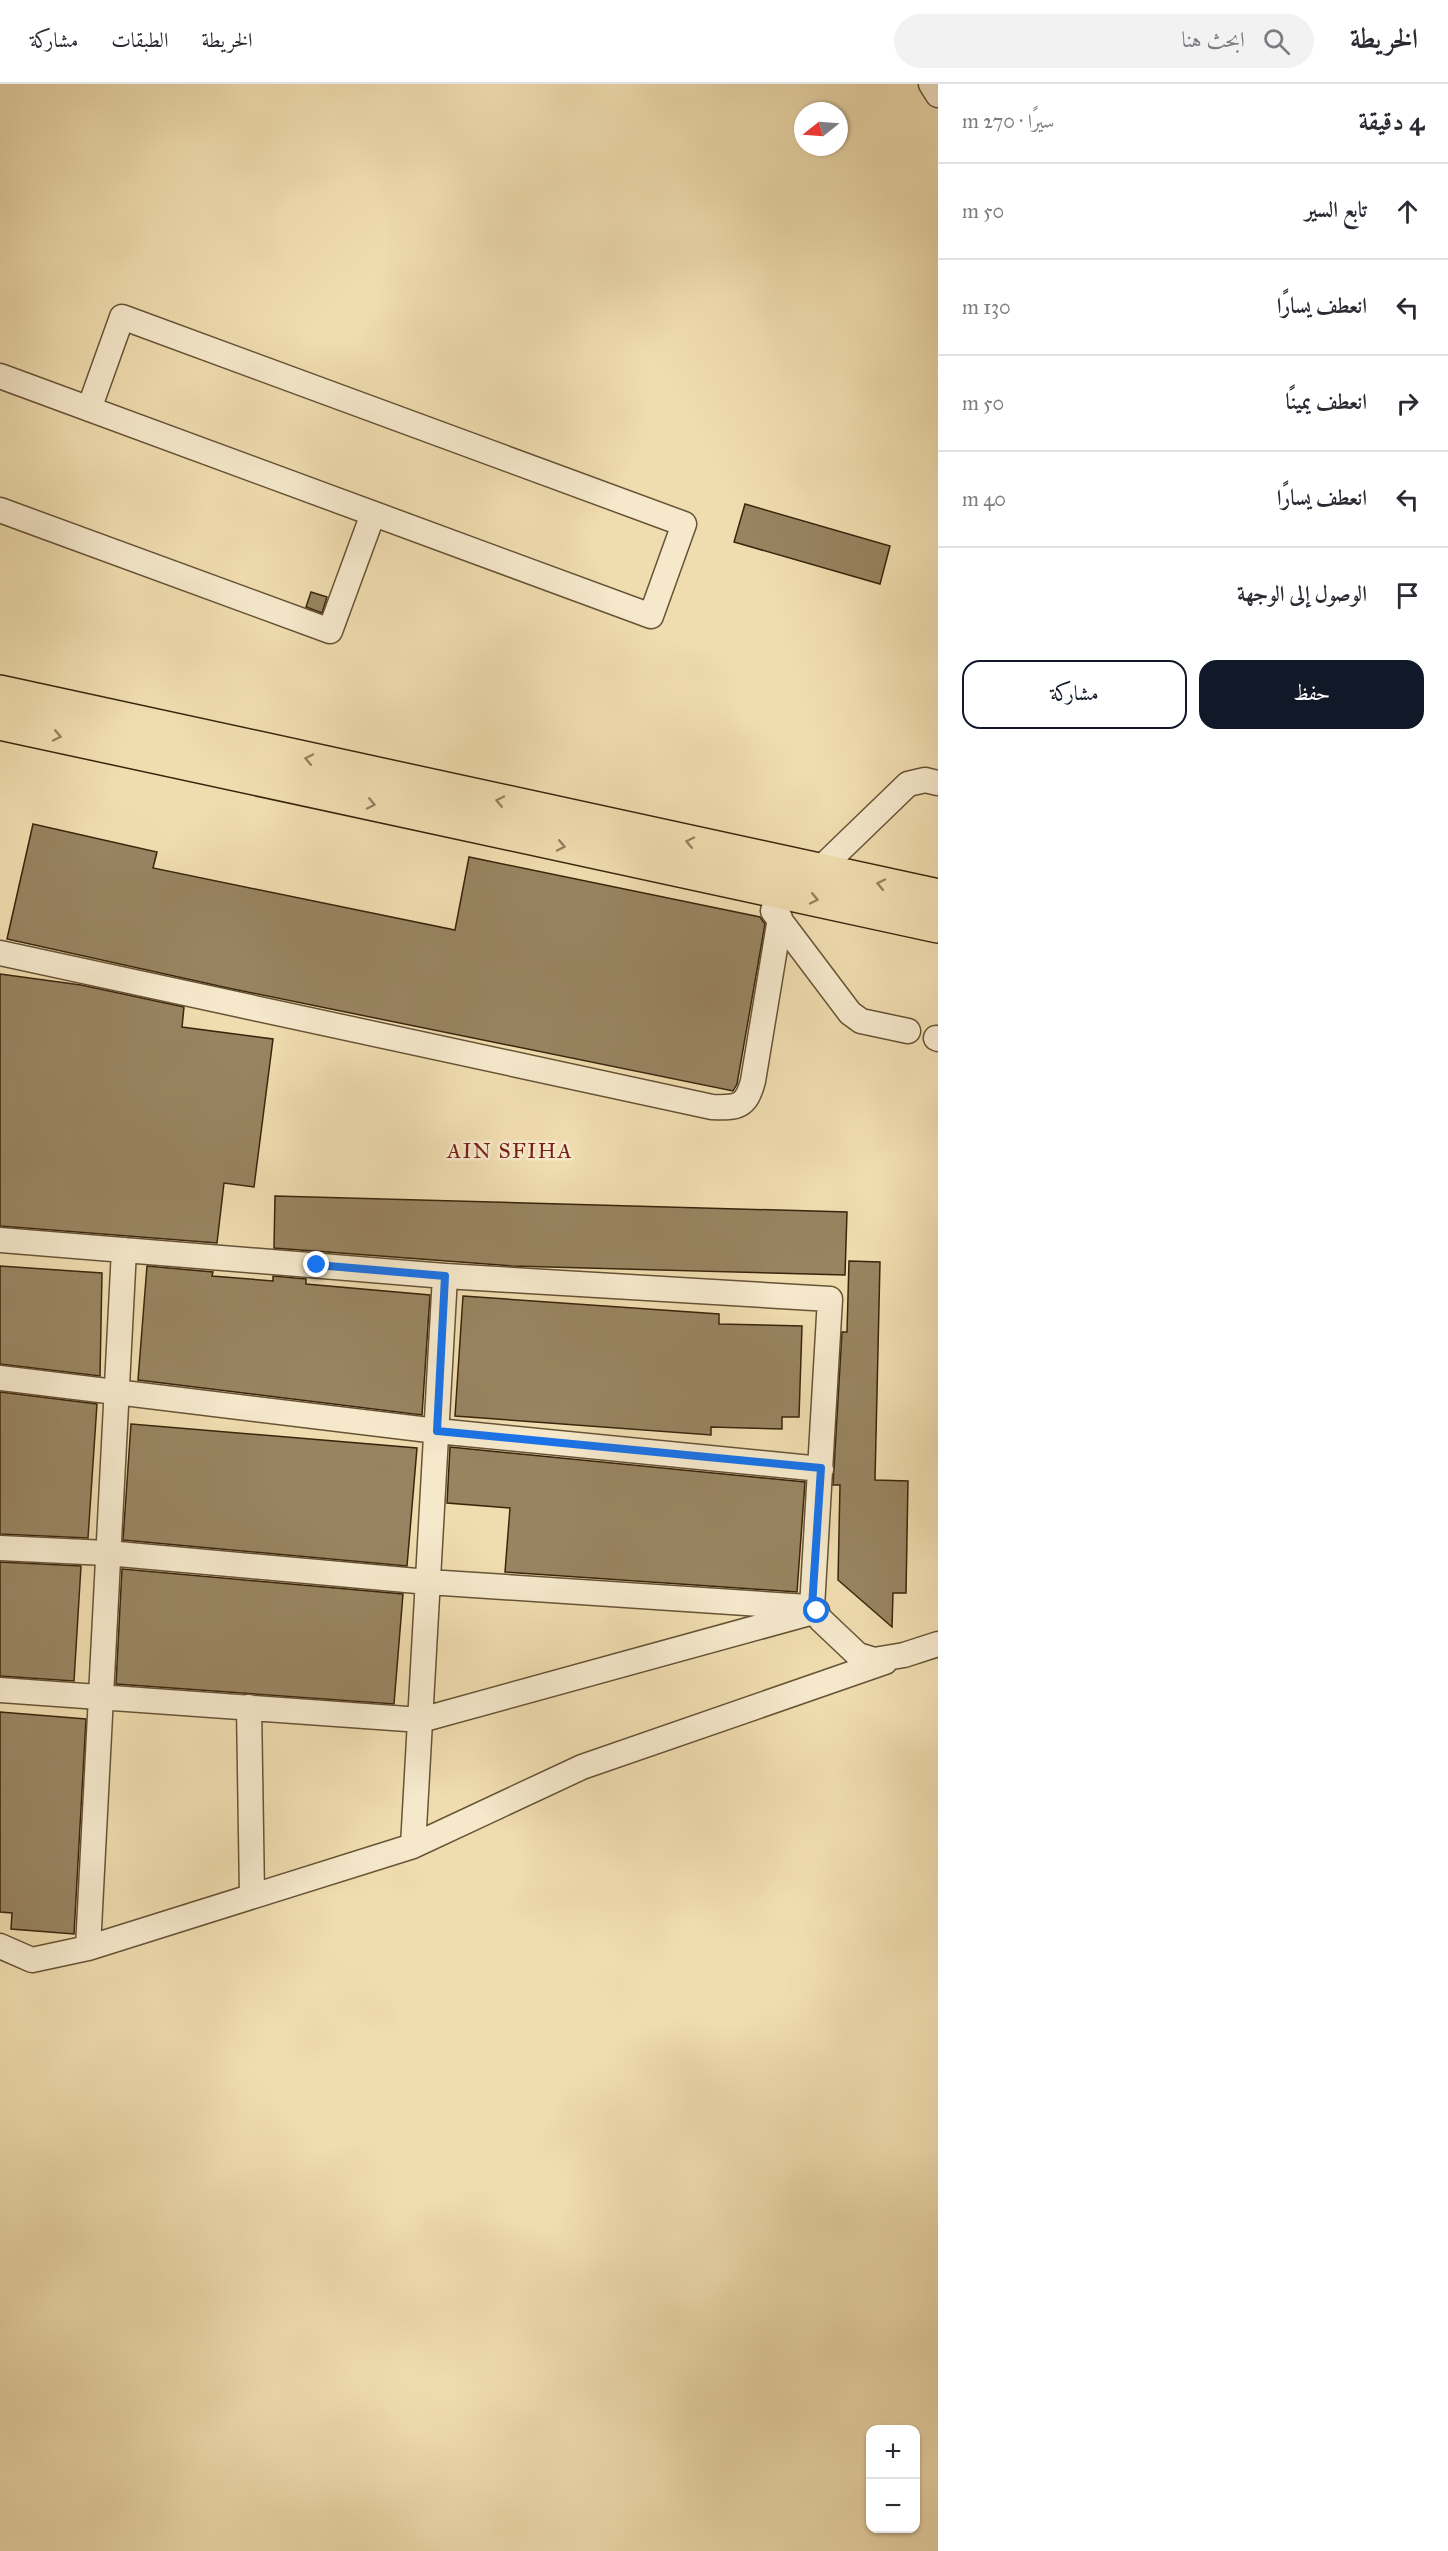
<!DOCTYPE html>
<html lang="ar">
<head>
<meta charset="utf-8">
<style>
	:root { --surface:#fff; --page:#f2f2f3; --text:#2b2b33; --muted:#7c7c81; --line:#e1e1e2; --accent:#111827 }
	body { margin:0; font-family:"IM FELL Great Primer",Amiri,serif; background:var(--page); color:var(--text); direction:rtl }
	.controls { position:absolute; right:18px; bottom:18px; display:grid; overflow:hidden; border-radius:12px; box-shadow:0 2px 4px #0004 }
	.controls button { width:54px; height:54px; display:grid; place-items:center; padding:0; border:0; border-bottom:2px solid var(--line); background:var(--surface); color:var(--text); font:30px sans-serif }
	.compass { position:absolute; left:794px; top:18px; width:54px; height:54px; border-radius:50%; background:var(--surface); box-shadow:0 2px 4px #0004; rotate:253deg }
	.stop { position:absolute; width:18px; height:18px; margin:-14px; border:4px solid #1a73e8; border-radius:50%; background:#fff }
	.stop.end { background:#1a73e8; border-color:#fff; box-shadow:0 2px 6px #0008 }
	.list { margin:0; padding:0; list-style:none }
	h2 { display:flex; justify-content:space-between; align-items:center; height:78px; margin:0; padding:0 24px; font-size:26px }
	h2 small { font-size:20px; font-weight:400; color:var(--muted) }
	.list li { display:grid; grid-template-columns:39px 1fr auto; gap:18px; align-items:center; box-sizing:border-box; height:96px; padding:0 24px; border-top:2px solid var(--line) }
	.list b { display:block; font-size:22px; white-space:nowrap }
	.list em { font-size:20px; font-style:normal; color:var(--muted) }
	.actions { display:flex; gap:12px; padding:18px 24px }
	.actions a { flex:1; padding:14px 0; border:2px solid var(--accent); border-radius:18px; text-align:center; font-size:21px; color:var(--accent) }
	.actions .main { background:var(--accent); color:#fff }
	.icon { flex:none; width:33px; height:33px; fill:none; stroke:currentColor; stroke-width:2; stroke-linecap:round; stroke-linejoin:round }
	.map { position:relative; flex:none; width:938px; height:2467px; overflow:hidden; direction:ltr }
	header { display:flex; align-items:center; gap:36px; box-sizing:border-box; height:84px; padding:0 30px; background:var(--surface); border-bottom:2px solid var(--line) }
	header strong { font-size:28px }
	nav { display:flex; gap:33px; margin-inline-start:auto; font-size:21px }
	.search { width:420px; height:54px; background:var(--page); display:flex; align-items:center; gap:15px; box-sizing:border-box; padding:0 21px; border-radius:33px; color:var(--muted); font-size:22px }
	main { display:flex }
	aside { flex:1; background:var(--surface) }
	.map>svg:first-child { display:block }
</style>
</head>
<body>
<header>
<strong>الخريطة</strong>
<div class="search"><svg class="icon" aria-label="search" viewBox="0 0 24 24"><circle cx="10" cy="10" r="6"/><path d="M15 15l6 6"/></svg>ابحث هنا</div>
<nav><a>الخريطة</a><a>الطبقات</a><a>مشاركة</a></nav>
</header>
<main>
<aside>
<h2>4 دقيقة<small>سيرًا · 270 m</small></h2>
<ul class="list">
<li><svg class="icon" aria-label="ahead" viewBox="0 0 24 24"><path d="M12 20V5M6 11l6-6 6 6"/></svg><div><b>تابع السير</b></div><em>50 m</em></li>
<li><svg class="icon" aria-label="left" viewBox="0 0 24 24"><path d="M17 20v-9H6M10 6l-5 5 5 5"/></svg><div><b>انعطف يسارًا</b></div><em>130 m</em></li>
<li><svg class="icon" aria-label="right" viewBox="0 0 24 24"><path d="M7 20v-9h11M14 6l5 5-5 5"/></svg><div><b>انعطف يمينًا</b></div><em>50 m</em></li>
<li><svg class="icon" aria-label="left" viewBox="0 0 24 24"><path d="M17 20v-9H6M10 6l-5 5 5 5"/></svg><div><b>انعطف يسارًا</b></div><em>40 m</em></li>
<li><svg class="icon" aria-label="arrive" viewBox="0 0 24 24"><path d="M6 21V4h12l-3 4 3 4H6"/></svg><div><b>الوصول إلى الوجهة</b></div></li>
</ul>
<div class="actions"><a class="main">حفظ</a><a>مشاركة</a></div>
</aside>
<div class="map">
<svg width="938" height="2467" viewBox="0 0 938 2467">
	<rect width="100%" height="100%" fill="#efdcaf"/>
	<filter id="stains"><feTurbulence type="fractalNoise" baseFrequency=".00333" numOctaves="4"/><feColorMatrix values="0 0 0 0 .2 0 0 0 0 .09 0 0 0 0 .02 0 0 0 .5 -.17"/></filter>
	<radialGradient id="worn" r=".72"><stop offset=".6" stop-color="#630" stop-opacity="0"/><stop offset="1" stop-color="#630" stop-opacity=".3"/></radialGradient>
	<!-- building -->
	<path fill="#988461" stroke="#3a250c" stroke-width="1.5" d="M745,420L890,462L880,500L734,458Z
		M311,508L327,513L322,529L306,523Z
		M33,740L157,768L153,784L455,846L469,773L760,833L765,840L737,1000L733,1007L228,904L7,855Z
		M0,890L81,901L184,923L182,943L273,955L254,1103L224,1099L217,1159L0,1142Z
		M275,1112L847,1128L845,1191L512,1182L274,1164Z
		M849,1177L880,1178L875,1396L908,1397L906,1509H893L892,1543L838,1496L840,1401H833L842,1248H847Z
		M0,1182L102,1189L100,1292L0,1280Z
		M147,1182L213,1188L212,1192L273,1197V1192L306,1195V1200L430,1211L422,1331L138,1296Z
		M463,1212L719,1230V1240L802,1242L799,1333H782V1345L711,1343V1351L455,1332Z
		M0,1308L97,1320L88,1454L0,1450Z
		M131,1340L417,1364L407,1482L123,1456Z
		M450,1363L805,1398L797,1508L505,1488L510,1424L447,1419Z
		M0,1478L81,1482L74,1597L0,1592Z
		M122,1485L403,1510L394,1620L116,1600Z
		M0,1628L86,1635L74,1850L11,1845L12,1829L0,1828Z"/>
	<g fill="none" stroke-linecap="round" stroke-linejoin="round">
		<defs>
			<path id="minor" d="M931,0L938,11
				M0,292L651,532L684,440L122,233L89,325
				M0,426L330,547L373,430
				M819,786L908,700L925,696L938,699
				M773,827L850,929L861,937L908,947
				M0,869L712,1023C738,1024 746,1023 753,997L780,834
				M936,954L938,955
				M0,1156L445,1192L830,1215L812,1523L821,1536L858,1571L874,1576L904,1571L938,1560
				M0,1294L437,1347L821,1385
				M0,1464L107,1469L428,1498L808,1523
				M0,1606L421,1636L817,1527
				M249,1623L252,1811
				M413,1762L445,1192
				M0,1862L32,1876L88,1864L413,1762L582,1683L885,1578
				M88,1864L124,1166"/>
			<path id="highway" d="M0,608L938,812
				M0,639L938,842"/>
		</defs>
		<!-- minor casing -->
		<use href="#minor" stroke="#675335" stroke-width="27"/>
		<!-- highway casing -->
		<use href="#highway" stroke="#3a250c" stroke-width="36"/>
		<!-- minor -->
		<use href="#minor" stroke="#f5e8cb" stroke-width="24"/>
		<!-- highway -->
		<use href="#highway" stroke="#efdcaf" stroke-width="33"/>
	</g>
	<!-- one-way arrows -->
	<defs><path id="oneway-chevron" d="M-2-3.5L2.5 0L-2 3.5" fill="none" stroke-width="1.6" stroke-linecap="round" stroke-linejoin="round" transform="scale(1.5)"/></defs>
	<g stroke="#94805e">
		<use href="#oneway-chevron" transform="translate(57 652) rotate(12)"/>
		<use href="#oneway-chevron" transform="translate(309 675) rotate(-168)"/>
		<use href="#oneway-chevron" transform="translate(500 717) rotate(-168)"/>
		<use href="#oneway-chevron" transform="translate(371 720) rotate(12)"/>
		<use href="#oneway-chevron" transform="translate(690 758) rotate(-168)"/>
		<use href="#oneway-chevron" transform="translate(561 762) rotate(12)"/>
		<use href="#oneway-chevron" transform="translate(881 800) rotate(-168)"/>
		<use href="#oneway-chevron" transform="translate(814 815) rotate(12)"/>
	</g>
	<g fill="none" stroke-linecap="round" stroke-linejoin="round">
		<!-- route -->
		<path stroke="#1a73e8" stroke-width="8" d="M317,1181L445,1192L437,1347L821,1384L812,1523L817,1527"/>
	</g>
	<g text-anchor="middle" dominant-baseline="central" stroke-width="5" stroke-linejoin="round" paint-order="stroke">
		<!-- quarter labels -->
		<g font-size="21" letter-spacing="1.5" fill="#7a1f14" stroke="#f5e8cb">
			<text x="510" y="1067">AIN SFIHA</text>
		</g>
	</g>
	<rect width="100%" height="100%" filter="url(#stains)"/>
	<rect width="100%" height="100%" fill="url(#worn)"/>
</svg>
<div class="controls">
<button>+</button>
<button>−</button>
</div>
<svg class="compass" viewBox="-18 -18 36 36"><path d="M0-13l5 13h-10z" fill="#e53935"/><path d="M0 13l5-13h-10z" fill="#7c7c81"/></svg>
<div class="stop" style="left:817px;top:1527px"></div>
<div class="stop end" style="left:317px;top:1181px"></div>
</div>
</main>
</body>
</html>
